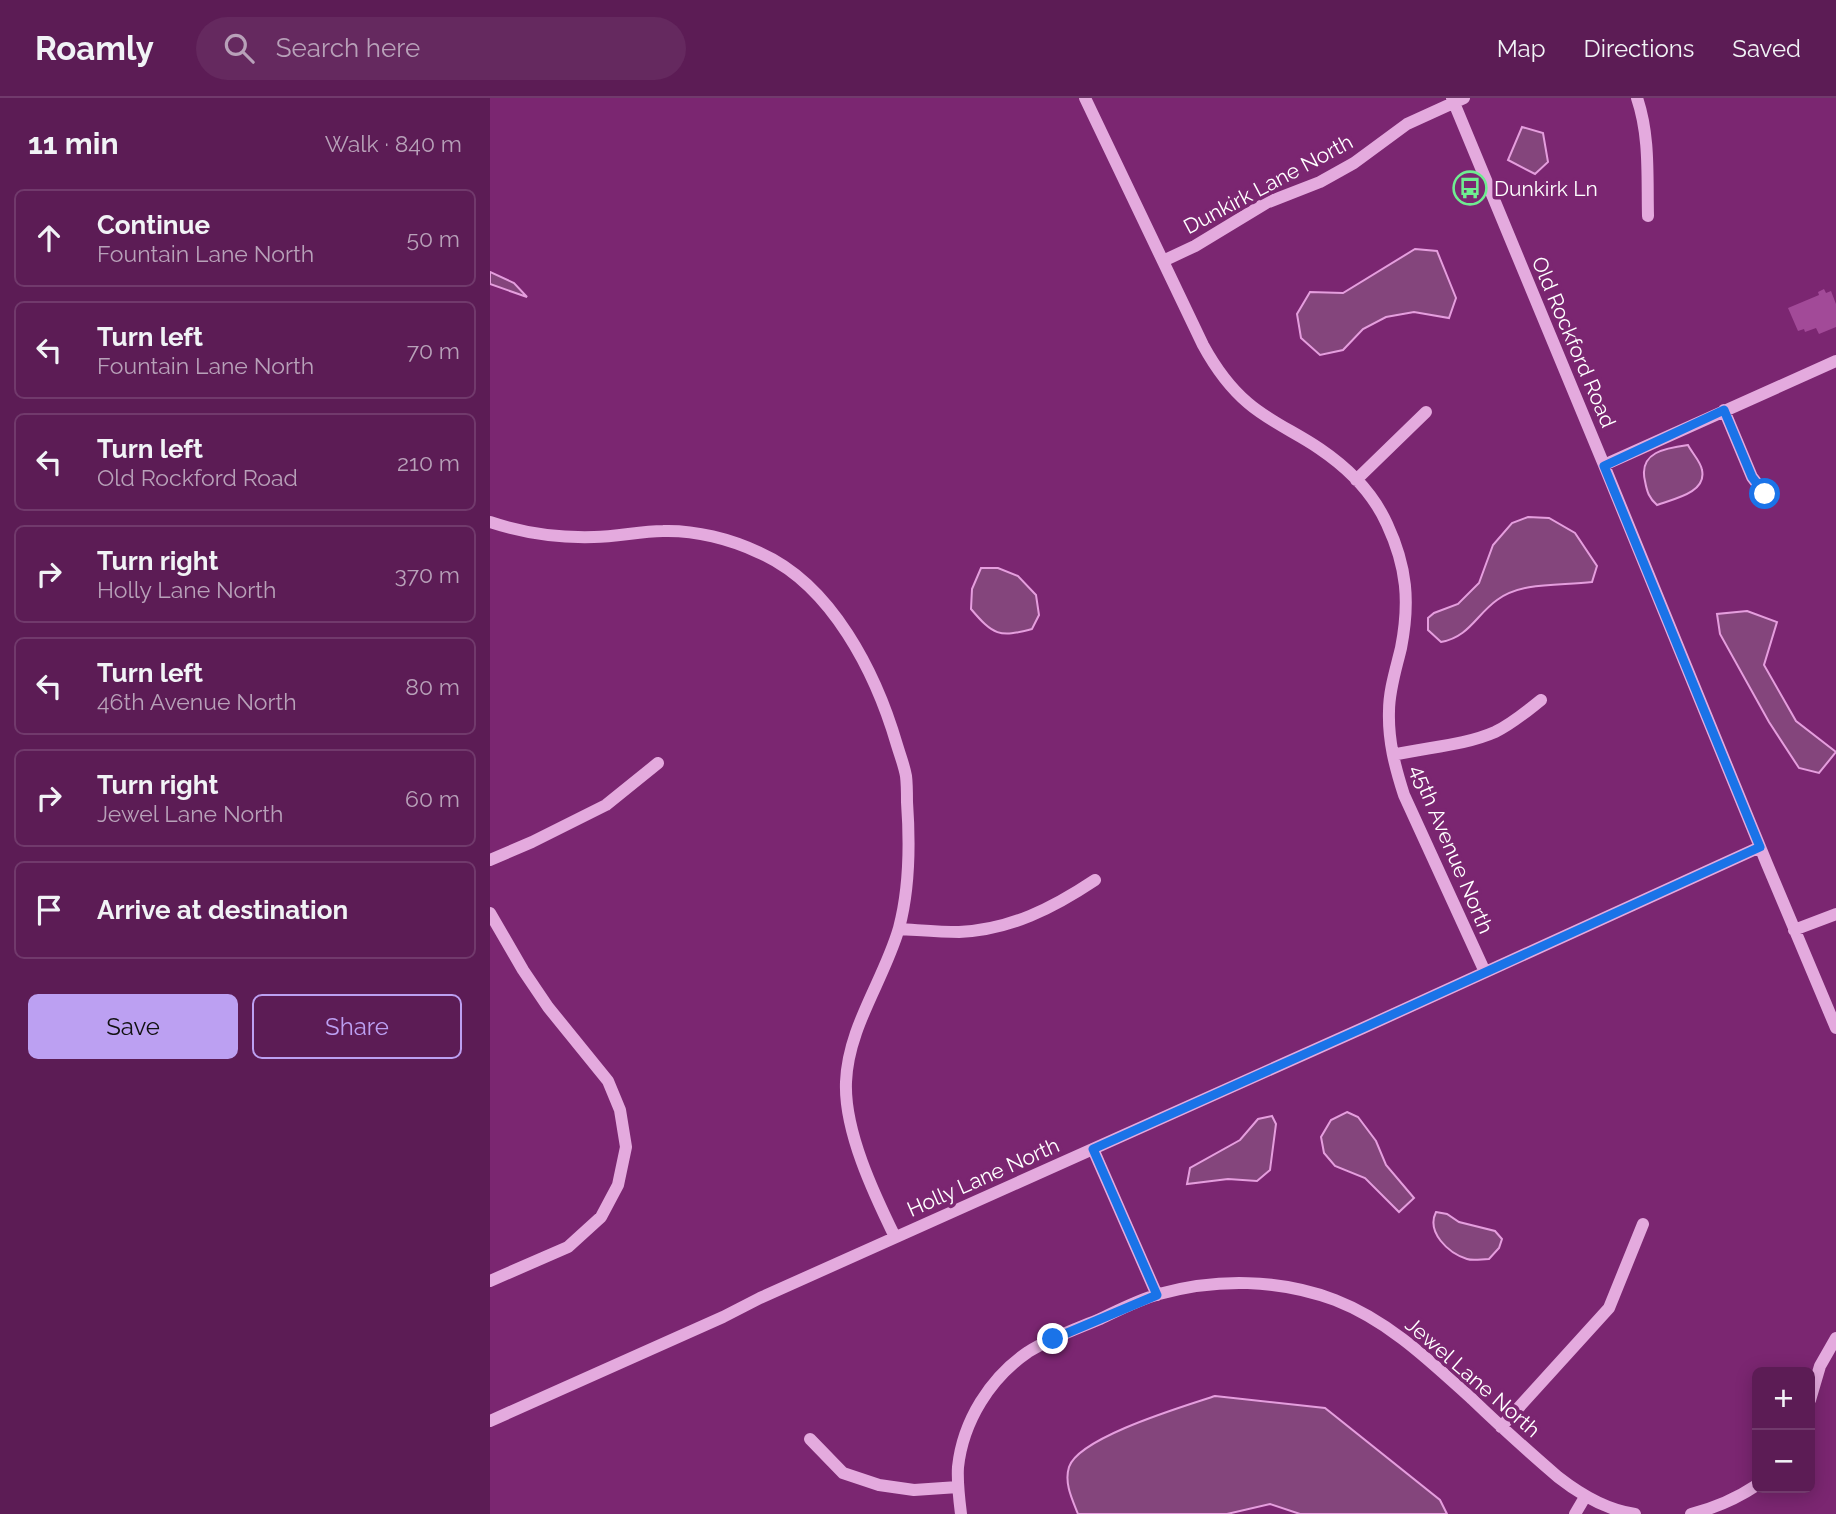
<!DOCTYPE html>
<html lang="en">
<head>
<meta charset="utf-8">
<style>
	:root { --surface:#5c1c55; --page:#65295f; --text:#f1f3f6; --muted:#b8a1b9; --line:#713a6c; --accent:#bca0f2 }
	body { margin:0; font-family:Raleway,sans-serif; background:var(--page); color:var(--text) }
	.controls { position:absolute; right:21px; bottom:21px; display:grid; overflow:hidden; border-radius:10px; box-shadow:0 4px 18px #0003 }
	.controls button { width:63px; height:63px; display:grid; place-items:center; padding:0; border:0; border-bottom:2px solid var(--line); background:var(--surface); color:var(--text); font:35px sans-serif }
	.stop { position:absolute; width:21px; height:21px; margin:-16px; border:5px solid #1a73e8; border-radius:50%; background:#fff }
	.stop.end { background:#1a73e8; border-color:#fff; box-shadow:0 2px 7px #0008 }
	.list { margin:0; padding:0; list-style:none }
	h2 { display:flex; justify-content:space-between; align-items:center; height:91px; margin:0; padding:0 28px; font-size:30px }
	h2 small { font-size:23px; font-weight:400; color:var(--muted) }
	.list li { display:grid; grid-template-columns:46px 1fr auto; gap:21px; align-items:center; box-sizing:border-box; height:98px; margin:0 14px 14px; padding:0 14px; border:2px solid var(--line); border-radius:10px }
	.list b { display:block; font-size:26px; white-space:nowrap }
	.list p { margin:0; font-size:23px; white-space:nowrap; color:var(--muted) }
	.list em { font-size:23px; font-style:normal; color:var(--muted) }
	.actions { display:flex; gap:14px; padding:21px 28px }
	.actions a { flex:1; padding:16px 0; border:2px solid var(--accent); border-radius:10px; text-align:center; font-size:24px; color:var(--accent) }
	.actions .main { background:var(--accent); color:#111 }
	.icon { flex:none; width:38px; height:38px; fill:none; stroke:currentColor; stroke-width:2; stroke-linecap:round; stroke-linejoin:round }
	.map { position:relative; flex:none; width:1346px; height:1416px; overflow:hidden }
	header { display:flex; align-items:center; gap:42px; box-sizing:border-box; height:98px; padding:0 35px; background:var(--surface); border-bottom:2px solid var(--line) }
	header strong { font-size:33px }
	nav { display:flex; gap:38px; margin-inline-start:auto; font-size:24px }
	.search { width:490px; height:63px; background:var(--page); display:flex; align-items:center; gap:18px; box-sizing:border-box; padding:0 24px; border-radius:38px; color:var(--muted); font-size:26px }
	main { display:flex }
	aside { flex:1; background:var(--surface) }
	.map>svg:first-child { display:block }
</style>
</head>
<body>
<header>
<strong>Roamly</strong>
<div class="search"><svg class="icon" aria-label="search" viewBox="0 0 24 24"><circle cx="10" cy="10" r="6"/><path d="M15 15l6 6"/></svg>Search here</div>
<nav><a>Map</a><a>Directions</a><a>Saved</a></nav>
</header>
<main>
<aside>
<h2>11 min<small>Walk · 840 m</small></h2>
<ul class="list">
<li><svg class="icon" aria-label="ahead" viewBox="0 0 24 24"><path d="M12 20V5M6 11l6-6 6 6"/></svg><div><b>Continue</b><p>Fountain Lane North</p></div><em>50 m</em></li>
<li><svg class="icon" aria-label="left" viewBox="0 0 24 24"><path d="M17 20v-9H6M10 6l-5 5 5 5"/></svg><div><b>Turn left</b><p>Fountain Lane North</p></div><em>70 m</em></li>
<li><svg class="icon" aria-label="left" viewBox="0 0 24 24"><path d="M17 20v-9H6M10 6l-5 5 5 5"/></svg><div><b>Turn left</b><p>Old Rockford Road</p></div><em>210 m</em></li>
<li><svg class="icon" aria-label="right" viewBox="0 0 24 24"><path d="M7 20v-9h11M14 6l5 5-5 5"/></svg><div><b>Turn right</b><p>Holly Lane North</p></div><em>370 m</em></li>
<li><svg class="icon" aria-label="left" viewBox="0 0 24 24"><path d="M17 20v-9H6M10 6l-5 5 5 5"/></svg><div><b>Turn left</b><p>46th Avenue North</p></div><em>80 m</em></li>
<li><svg class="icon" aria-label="right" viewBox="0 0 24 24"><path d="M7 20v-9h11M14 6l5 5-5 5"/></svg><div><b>Turn right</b><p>Jewel Lane North</p></div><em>60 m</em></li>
<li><svg class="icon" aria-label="arrive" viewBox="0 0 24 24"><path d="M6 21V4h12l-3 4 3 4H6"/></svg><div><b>Arrive at destination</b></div></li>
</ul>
<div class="actions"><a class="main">Save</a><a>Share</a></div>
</aside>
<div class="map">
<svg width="1346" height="1416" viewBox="0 0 1346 1416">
	<rect width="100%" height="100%" fill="#7b2671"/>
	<!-- water -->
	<path fill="#84457c" stroke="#e59ede" stroke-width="2" d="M1032,29L1053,35L1058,64L1045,76L1018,62Z
		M925,151L947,153L966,200L959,220L924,214L896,219L873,231L853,252L830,257L811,240L807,216L820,194L853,195Z
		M0,174L24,185L37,199L0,186Z
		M1198,347C1202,355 1211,364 1212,372C1217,395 1183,401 1167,407C1159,400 1157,394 1155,383C1148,354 1176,350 1198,347Z
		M1038,419L1059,420L1085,435L1107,468L1102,484C1071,488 1033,483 1007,502C986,517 979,539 951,544L938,532V520L944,515L968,506L989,485L1003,447L1022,425Z
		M491,470H508L528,478L546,497L549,517L542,531C509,540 503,537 481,511L482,491Z
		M1257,513L1287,524L1274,567L1306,623L1346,654L1329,675L1309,670L1279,624L1230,536L1227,516Z
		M857,1014L868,1019L886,1043L896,1067L924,1100L909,1114L875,1080L845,1068L834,1055L831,1039L841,1022Z
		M782,1018L786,1026L780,1072L767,1083L738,1081L697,1086L700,1070L750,1042L768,1021Z
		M946,1114L957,1116L969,1124L1005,1133L1012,1141L1009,1150L999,1161C992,1161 983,1163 977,1161C958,1155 936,1134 946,1114Z
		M725,1298L835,1310L950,1402L957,1416H810L780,1406L737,1416H588C582,1401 574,1385 579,1369C589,1339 695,1308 725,1298Z"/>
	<!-- building -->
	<path fill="#a24a98" d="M1334,191L1336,195L1341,193L1346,206V229L1329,236L1326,230L1315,234L1314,231L1308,233L1298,210L1329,197L1328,194Z"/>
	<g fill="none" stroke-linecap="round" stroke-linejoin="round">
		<!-- minor -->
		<path stroke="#e4aade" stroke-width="12" d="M595,0L713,247C725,269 739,289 758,305C780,324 807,335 830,351C858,370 883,395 897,426C917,469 920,504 911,550C906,571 899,592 899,613C898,643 905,669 914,697L995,874
			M962,0L1114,367L1277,766L1346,930
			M1147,0C1160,38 1157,78 1158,118
			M673,163L705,148L776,105L830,84L864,65L917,26L974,0
			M1234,312L1262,379L1275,396
			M1114,367L1346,263
			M866,382L936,314
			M0,424C33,435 69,440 104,439C127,439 150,433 173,433C205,432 241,441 270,455C342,487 386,575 407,647C410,657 414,667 416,678C417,686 417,695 417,704C420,746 420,789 409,830C394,882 358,929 356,984C354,1033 384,1096 405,1139
			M903,657C936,649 973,648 1005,634C1022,626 1037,613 1051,602
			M0,762L42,744L116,707L168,665
			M0,815L33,872L58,909L118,983L130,1012L136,1049L128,1087L111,1119L78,1149L0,1183
			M409,831C428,832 449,834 469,834C520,832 563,810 605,782
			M1304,832L1346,816
			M603,1051L667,1197
			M1320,1302L1330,1268L1346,1240
			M0,1323L233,1219L270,1200L873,930L1270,749
			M1011,1329L1119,1210L1153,1126
			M320,1341L353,1375L389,1387L424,1392L468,1389
			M471,1416C469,1400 467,1384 468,1369C473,1323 500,1280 538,1254C560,1240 586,1231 610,1221C629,1212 648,1202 669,1196C727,1180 789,1181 845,1202C899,1223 940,1263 982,1301C1010,1328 1039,1354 1068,1379C1091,1397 1116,1412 1145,1416
			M1085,1416L1095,1399
			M1201,1416C1225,1410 1246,1401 1267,1387"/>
	</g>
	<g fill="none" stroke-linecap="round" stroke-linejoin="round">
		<!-- route -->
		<path stroke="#1a73e8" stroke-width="9" d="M563,1241L667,1197L603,1051L873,930L1270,749L1114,368L1234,312L1262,379L1275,396"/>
	</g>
	<!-- icons -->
	<defs>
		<symbol id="bus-ring" viewBox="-11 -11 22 22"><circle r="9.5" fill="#7b2671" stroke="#6fed91" stroke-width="1.5"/><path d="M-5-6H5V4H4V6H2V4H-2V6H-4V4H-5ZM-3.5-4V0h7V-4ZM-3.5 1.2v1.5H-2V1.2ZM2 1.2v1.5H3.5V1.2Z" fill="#6fed91"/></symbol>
	</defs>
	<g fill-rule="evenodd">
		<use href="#bus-ring" x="961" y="71" width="38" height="38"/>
	</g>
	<g text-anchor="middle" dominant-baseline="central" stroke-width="7" stroke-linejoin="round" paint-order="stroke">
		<!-- street labels -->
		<g font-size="21" fill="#fff" stroke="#7b2671">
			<text transform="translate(778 86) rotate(-28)">Dunkirk Lane North</text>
			<text transform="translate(1084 244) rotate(67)">Old Rockford Road</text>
			<text transform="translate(962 751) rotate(67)">45th Avenue North</text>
			<text transform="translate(493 1079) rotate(-24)">Holly Lane North</text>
			<text transform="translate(983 1279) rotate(41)">Jewel Lane North</text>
		</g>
		<!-- poi labels -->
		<g font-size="21" fill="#fff" stroke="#7b2671" text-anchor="start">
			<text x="1004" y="90">Dunkirk Ln</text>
		</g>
	</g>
</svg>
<div class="controls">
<button>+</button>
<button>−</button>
</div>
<div class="stop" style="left:1275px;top:396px"></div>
<div class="stop end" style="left:563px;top:1241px"></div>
</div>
</main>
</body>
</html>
